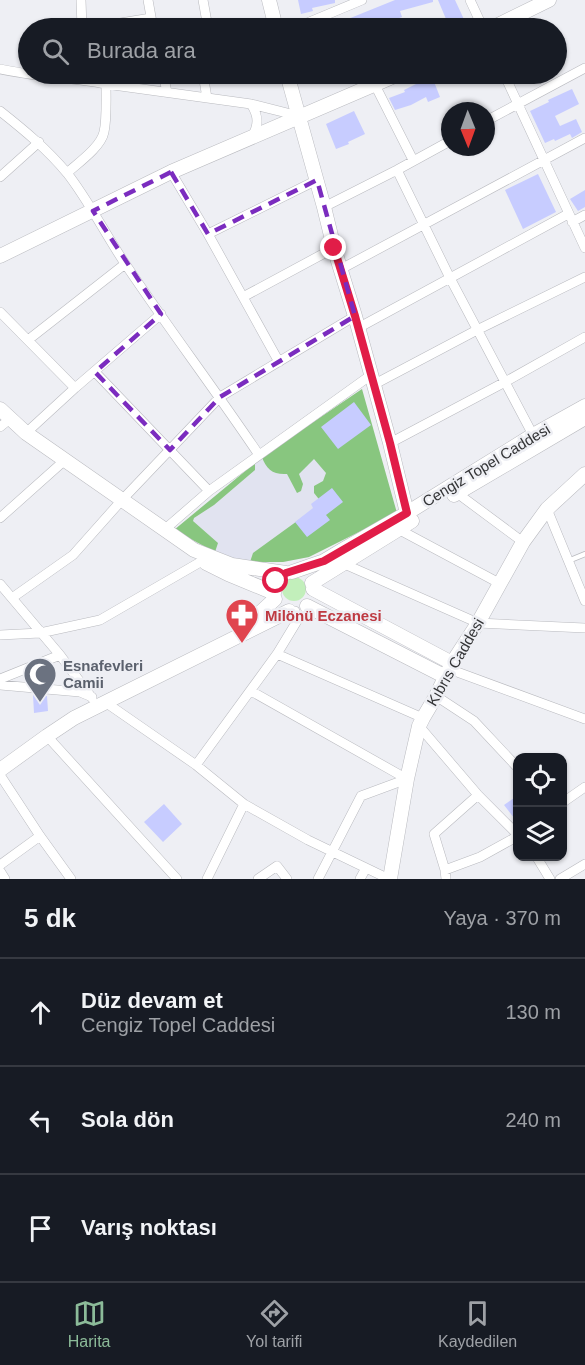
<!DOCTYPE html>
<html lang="tr">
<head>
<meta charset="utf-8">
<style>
	:root { --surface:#171b24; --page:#20242c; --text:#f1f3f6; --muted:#9ea1a6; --line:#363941; --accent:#8cbb99 }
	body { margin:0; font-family:Arial,sans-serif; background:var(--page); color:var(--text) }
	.controls { position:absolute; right:18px; bottom:18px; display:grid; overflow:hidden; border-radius:12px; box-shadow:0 2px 4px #0004 }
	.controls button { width:54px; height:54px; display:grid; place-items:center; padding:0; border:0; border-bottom:2px solid var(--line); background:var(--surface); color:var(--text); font:30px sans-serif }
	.compass { position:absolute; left:441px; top:102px; width:54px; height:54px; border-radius:50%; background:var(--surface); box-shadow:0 2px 4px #0004; rotate:179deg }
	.stop { position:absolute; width:18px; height:18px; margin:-14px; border:4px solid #e11d48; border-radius:50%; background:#fff }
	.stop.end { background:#e11d48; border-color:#fff; box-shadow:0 2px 6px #0008 }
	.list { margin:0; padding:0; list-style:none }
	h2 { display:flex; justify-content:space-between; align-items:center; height:78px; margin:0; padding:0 24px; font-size:26px }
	h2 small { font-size:20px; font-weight:400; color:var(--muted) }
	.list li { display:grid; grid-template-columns:39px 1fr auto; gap:18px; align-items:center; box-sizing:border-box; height:108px; padding:0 24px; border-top:2px solid var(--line) }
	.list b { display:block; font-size:22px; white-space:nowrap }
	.list p { margin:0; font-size:20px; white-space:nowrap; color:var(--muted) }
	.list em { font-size:20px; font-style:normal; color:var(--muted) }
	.icon { flex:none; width:33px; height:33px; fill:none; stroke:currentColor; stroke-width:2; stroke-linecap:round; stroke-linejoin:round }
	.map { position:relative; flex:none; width:585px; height:879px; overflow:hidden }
	.search { position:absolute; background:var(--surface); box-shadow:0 2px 4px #0004; left:18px; right:18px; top:18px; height:66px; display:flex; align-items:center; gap:15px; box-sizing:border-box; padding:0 21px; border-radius:33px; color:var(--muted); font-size:22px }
	.sheet { height:402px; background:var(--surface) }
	nav { display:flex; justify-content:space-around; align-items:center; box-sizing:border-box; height:84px; border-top:2px solid var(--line); background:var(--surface); font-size:16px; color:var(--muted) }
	nav a { display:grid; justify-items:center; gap:3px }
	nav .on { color:var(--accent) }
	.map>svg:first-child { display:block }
</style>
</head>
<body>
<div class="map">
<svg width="585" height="879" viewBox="0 0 585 879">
	<rect width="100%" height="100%" fill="#eeeff4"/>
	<!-- built -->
	<path fill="#e1e3f0" d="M362,389L309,557L283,562L255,563L238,560L215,552L174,530L262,457Z"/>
	<!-- green -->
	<path fill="#c2efbb" d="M282 589a12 12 0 1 1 24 0a12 12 0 1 1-24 0Z"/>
	<!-- forest -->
	<path fill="#88c67f" d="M362,389L397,513L309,557L283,562H250L253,553L322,503L314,493V486L323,481L326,473L314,459L299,474L303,484L301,491L297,493L287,474C273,475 266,469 262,457Z
		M255,463V470L214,505L194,518L193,521L218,543L215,552L174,530Z"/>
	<!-- building -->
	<path fill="#c7ccff" d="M298,0H335V3L312,8L313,11L301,14Z
		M395,0H433V2L400,11L402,17L391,21L390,18L362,28H333V27L344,24L343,21Z
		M438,0H455L468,28H418L417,27L446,19Z
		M431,74L440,97L428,102L426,97L411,105L395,110L389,98L405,92L404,90L420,82L419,79Z
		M572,89L579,104L555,116L560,126L576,119L582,132L572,138L570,134L555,141L554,139L545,143L530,111L549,102L548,100Z
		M354,111L365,134L348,142L349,144L336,149L326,124Z
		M538,174L556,212L523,229L505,190Z
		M585,190V207L578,211L570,199Z
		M354,402L371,425L338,449L321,427Z
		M332,488L343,502L326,515L330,520L307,537L295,522L313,508L311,504Z
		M33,695L47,696L48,711L34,713Z
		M518,795V823L504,805Z
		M164,804L182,824L163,842L144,822Z"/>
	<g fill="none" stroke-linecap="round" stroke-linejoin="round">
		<defs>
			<path id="lane" d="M568,561L585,554"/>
			<path id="street" d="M81,0L82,28
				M148,0L153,28
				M203,0L208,28
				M470,0L483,28
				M90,28L151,18
				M260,28L267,27L269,28
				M295,28L362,0
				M0,69C35,77 71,77 106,84L251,104L299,116
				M163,74L167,92
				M203,74L207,98
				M504,74L585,248
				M375,85L413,160
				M0,111C24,130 47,149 67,173C89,201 105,234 126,265C169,329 216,391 259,455
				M486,121L585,68
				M251,138C259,126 259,116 251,104
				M397,170L450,278L533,435
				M171,172L208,234L279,362
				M67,173C78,163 101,147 104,132C107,119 106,98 106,84
				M0,177L39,142
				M324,207L397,170L450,141
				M572,222L585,215
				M208,234L317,180
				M341,269L585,138
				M243,297L334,248
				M0,312L75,388
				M358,328L568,214
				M28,340L125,264
				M95,372L209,491
				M373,385L477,330L585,277
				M0,427L11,418
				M26,433L75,388L161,314
				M390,443L505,382L585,337
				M457,493L523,542
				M547,509L585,601
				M0,518L65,460
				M398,529L499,583
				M164,530L209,491L371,375
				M342,563L478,623L585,628
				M0,584L60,655L92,698
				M12,598L73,555L121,501L220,397L355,316
				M0,635L40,633L100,620L202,561
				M277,654L423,718
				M449,669L585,719
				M0,679L60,655
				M0,685L80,692L92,697
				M251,691L407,779
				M436,696L474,721L518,768
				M105,702L196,765L244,804L308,840L389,879
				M419,726L478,795L518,835
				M47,736L177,879
				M196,765L277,654L297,621L295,611
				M0,775L40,836L71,879
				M562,803L585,787
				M536,856L550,879
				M0,865L40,836
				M445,870L480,857L518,836
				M0,871L5,879
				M207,879L244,804
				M258,879L277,866L287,879
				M318,879L361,796L407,779
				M360,879L366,868
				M446,879L445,870L434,834L478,795
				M560,879L585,864"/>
			<path id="secondary" d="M269,0L276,28
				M492,28L549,0
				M287,74L324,207L334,248L355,316L390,443L407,513
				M0,256L171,172L399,74
				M0,409L26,433L194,550L232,565L286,573
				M454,495L585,418
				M206,563L228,574L274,593
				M292,572L324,561L344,549L407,513L533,435L585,406
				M312,583L412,521
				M313,589L452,663
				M307,606L446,677
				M239,627L249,623L275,599
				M0,770L47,736L74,718L289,611
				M390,879L407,779L419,726L423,718L436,696L452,663L478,623L523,542L547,509L585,474"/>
		</defs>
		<!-- lane casing -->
		<use href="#lane" stroke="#b9babf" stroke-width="6"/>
		<!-- street casing -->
		<use href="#street" stroke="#b9babf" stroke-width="10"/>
		<!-- secondary casing -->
		<use href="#secondary" stroke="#b9babf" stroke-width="15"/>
		<!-- lane -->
		<use href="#lane" stroke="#fff" stroke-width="4.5"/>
		<!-- street -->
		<use href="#street" stroke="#fff" stroke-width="9"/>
		<!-- secondary -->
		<use href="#secondary" stroke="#fff" stroke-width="14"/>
	</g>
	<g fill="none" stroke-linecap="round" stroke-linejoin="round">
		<!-- route -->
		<path stroke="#e11d48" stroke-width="8" d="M276,581L286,573L324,561L407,513L390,443L355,316L334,248"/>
	</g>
	<!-- marked area -->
	<path fill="none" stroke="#7b2cbf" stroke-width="4.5" stroke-dasharray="12 8" stroke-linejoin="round" d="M171,172L208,234L317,180L355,316L220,397L170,450L95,372L161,314L93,211Z"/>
	<!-- icons -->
	<defs>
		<symbol id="pharmacy-pin" viewBox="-11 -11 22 30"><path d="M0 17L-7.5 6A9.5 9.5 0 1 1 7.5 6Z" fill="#e0444e" stroke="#eeeff4"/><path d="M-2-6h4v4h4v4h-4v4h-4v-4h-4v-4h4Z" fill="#fff"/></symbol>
		<symbol id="mosque-pin" viewBox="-11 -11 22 30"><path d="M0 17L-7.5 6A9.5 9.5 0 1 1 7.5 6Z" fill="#6b7280" stroke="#eeeff4"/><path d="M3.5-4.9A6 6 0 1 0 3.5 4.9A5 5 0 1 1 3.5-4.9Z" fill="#fff"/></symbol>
	</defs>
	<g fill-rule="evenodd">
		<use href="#pharmacy-pin" x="223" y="596" width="38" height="52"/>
		<use href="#mosque-pin" x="21" y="655" width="38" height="52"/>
	</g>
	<g text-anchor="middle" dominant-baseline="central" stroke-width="5" stroke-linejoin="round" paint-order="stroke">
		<!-- street labels -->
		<g font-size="15" fill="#343537" stroke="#eeeff4">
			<text transform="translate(486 465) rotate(-31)">Cengiz Topel Caddesi</text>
			<text transform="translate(455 662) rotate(-60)">Kıbrıs Caddesi</text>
		</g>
		<!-- health labels -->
		<g font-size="15" font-weight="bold" fill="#be3a42" stroke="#eeeff4" text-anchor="start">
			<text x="265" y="615">Milönü Eczanesi</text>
		</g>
		<!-- worship labels -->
		<g font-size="15" font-weight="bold" fill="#5b616d" stroke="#eeeff4" text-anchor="start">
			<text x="63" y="665">Esnafevleri<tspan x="63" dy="17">Camii</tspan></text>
		</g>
	</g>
</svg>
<div class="controls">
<button><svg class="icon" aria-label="locate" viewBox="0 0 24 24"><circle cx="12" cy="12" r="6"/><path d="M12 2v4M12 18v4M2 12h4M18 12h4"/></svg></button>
<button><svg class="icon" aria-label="layers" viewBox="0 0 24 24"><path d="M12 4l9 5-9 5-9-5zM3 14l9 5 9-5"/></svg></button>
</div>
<svg class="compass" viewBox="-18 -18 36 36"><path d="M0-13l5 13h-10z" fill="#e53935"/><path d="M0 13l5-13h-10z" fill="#9ea1a6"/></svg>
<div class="stop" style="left:276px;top:581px"></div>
<div class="stop end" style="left:334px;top:248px"></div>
<div class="search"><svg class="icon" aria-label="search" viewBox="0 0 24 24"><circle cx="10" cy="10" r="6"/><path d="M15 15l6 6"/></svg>Burada ara</div>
</div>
<section class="sheet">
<h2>5 dk<small>Yaya · 370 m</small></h2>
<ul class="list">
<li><svg class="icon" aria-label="ahead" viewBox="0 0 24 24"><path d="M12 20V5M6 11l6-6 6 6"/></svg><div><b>Düz devam et</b><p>Cengiz Topel Caddesi</p></div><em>130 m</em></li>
<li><svg class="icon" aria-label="left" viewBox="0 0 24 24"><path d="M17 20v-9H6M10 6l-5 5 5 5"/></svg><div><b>Sola dön</b></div><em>240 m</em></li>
<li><svg class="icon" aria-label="arrive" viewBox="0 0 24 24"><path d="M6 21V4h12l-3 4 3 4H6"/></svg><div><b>Varış noktası</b></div></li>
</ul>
</section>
<nav>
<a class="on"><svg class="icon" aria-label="map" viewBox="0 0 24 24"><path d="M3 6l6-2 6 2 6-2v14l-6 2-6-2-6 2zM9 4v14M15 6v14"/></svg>Harita</a>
<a><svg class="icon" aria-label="directions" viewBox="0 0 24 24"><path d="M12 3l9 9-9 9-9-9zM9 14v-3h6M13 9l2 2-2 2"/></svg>Yol tarifi</a>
<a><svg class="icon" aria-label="saved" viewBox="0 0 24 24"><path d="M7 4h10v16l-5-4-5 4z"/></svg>Kaydedilen</a>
</nav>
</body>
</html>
